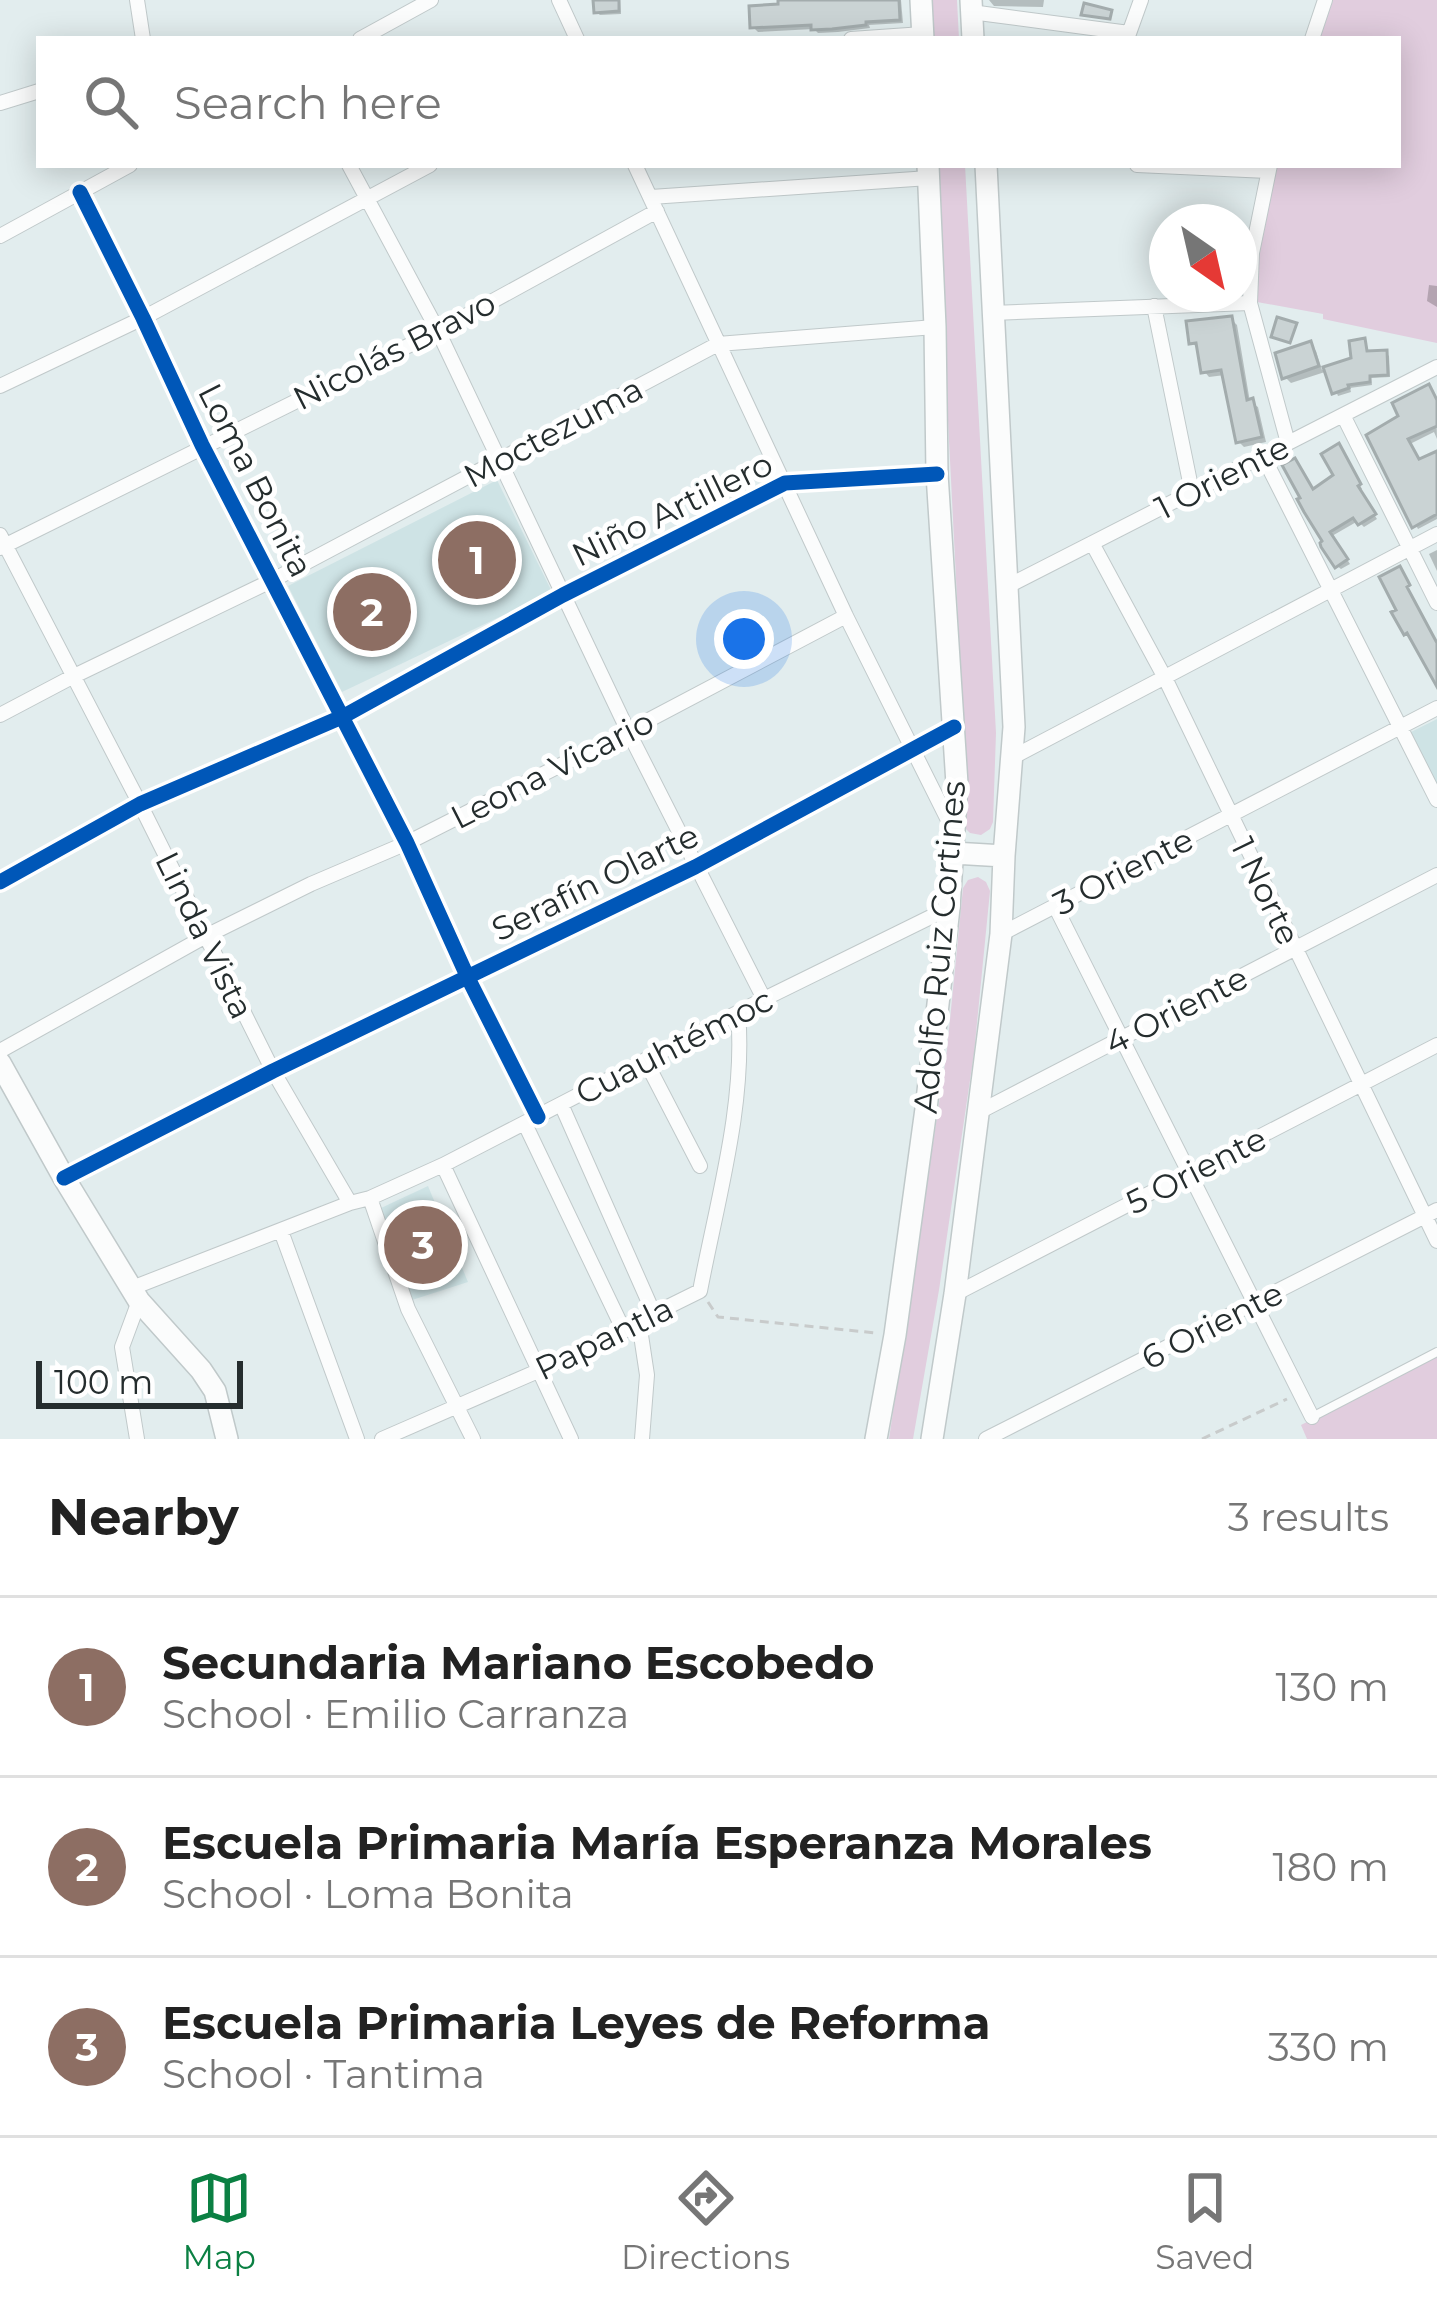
<!DOCTYPE html>
<html lang="en">
<head>
<meta charset="utf-8">
<style>
	:root { --surface:#fff; --page:#f6f6f6; --text:#222; --muted:#767676; --line:#e0e0e0; --accent:#0b8043 }
	body { margin:0; font-family:Montserrat,sans-serif; background:var(--page); color:var(--text) }
	.compass { position:absolute; left:1149px; top:204px; width:108px; height:108px; border-radius:50%; background:var(--surface); box-shadow:0 6px 30px #0003; rotate:146deg }
	.scale { position:absolute; left:36px; bottom:30px; width:207px; box-sizing:border-box; padding-left:12px; border:6px solid #252d2e; border-top:0; font-size:33px; line-height:42px; white-space:nowrap; color:#252d2e; -webkit-text-stroke:9px #fff; paint-order:stroke }
	.you { position:absolute; left:744px; top:639px; width:42px; height:42px; margin:-30px; border:9px solid #fff; border-radius:50%; background:#1a73e8; box-shadow:0 0 0 18px #1a73e833 }
	.badge { display:grid; place-items:center; width:78px; height:78px; border-radius:50%; background:var(--accent); color:#fff; font-size:39px; font-weight:700 }
	.pin { position:absolute; translate:-50% -50%; border:6px solid #fff; box-shadow:0 3px 12px #0006 }
	.list { margin:0; padding:0; list-style:none }
	h2 { display:flex; justify-content:space-between; align-items:center; height:156px; margin:0; padding:0 48px; font-size:51px }
	h2 small { font-size:39px; font-weight:400; color:var(--muted) }
	.list li { display:grid; grid-template-columns:78px 1fr auto; gap:36px; align-items:center; box-sizing:border-box; height:180px; padding:0 48px; border-top:3px solid var(--line) }
	.list b { display:block; font-size:45px; white-space:nowrap }
	.list p { margin:0; font-size:39px; white-space:nowrap; color:var(--muted) }
	.list em { font-size:39px; font-style:normal; color:var(--muted) }
	.icon { flex:none; width:66px; height:66px; fill:none; stroke:currentColor; stroke-width:2; stroke-linecap:round; stroke-linejoin:round }
	.map { position:relative; flex:none; width:1437px; height:1439px; overflow:hidden }
	.search { position:absolute; background:var(--surface); box-shadow:0 6px 30px #0003; left:36px; right:36px; top:36px; height:132px; display:flex; align-items:center; gap:30px; box-sizing:border-box; padding:0 42px; border-radius:0px; color:var(--muted); font-size:45px }
	.sheet { height:696px; background:var(--surface) }
	nav { display:flex; justify-content:space-around; align-items:center; box-sizing:border-box; height:168px; border-top:3px solid var(--line); background:var(--surface); font-size:33px; color:var(--muted) }
	nav a { display:grid; justify-items:center; gap:6px }
	nav .on { color:var(--accent) }
	.map>svg:first-child { display:block }
</style>
</head>
<body>
<div class="map">
<svg width="1437" height="1439" viewBox="0 0 1437 1439">
	<rect width="100%" height="100%" fill="#e2edee"/>
	<!-- built -->
	<path fill="#cee3e5" d="M497,480L552,592L342,692L288,586Z
		M1437,719V786L1411,732Z
		M428,1186L468,1282L412,1300L381,1208Z"/>
	<!-- green -->
	<path fill="#e1cdde" d="M926,0H957L959,39H928Z
		M1333,0H1437V343L1323,319V314L1257,302L1259,251L1277,165H1398V39H1320Z
		M935,165H965L996,733L993,822L990,829L981,835L970,833L963,826L965,755Z
		M978,877L986,882L990,891L974,1053L939,1290L913,1439H889L947,1050L963,888L968,880Z
		M1437,1356V1439H1307L1301,1425Z"/>
	<!-- shadow -->
	<path fill="#0003" d="M596,0H620L621,14L600,15L596,12Z
		M781,0H901L903,23L869,25L870,28L838,32L818,33L814,29L758,32L753,27L781,7Z
		M989,0H1044L1043,7L994,6Z
		M1429,285L1437,286V307L1427,301Z
		M1231,319L1237,325L1250,402L1258,407L1266,442L1244,447L1239,442L1225,375L1209,377L1204,371L1198,348L1192,343Z
		M1364,342L1368,354L1385,353L1389,356L1390,377L1371,378L1372,385L1350,388L1351,392L1338,396L1328,371L1291,383L1285,377L1310,345L1316,351L1322,370L1354,360Z
		M1436,399L1437,439L1434,432L1410,444L1420,462L1437,453V519L1418,529L1370,436Z
		M1342,450L1362,489L1359,491L1377,519L1364,527L1358,521L1332,536L1350,564L1341,569L1337,566L1314,492L1336,476Z
		M1437,550V571L1429,554Z"/>
	<!-- building -->
	<path fill="#cad3d4" stroke="#a3acad" stroke-width="3" d="M593,0H619V11L594,13Z
		M778,0H899L900,20L866,22V25L832,29L811,30V25L750,28L749,6L778,4Z
		M1084,3L1112,10L1110,19L1081,15Z
		M1232,316L1247,400L1253,398L1262,437L1236,443L1221,370L1201,373L1196,343L1189,344L1186,321Z
		M1277,317L1297,323L1290,343L1271,337Z
		M1365,338L1367,351L1387,350L1388,375L1370,376V382L1348,385L1349,388L1332,394L1323,367L1351,358L1349,341Z
		M1311,341L1319,366L1282,379L1275,353Z
		M1429,384L1437,400V426L1408,439L1419,459L1437,451V514L1412,528L1366,435L1398,416L1392,403Z
		M1339,443L1361,484L1358,486L1376,514L1358,525L1353,518L1330,532L1348,559L1335,568L1321,547L1320,543L1322,541L1304,512L1297,499L1300,498L1282,465L1295,458L1313,489L1333,475L1321,454Z
		M1400,566L1410,585L1407,587L1437,643V687L1407,633L1404,635L1391,612L1396,610L1379,577Z"/>
	<g fill="none" stroke-linecap="round" stroke-linejoin="round">
		<defs>
			<path id="lane" d="M1312,1417L1437,1352"/>
			<path id="street" d="M137,0L143,39
				M559,0L577,39
				M971,12L1129,33
				M360,39L431,0
				M851,39L923,34
				M1127,39L1141,0
				M1312,39L1325,0
				M0,103L39,91
				M349,165L438,331L628,731L764,999
				M635,165L846,616L951,826
				M1137,165L1268,171
				M1270,165L1252,253L1250,303L1288,443
				M80,192L143,318L202,445L407,843L468,978L538,1117
				M651,197L929,178
				M0,236L130,165
				M1154,306L1192,492
				M992,313L1250,303
				M0,386L143,318L430,165
				M1343,415L1437,603
				M1263,456L1437,800
				M0,535L140,804L273,1071L350,1203
				M1092,543L1165,678L1437,1241
				M0,548L438,331L657,211
				M1008,586L1437,367
				M0,715L72,677L273,580L718,344L935,327
				M1013,757L1437,534
				M0,882L140,804L344,716L563,595L785,483L937,474
				M1055,906L1312,1417
				M1001,934L1437,708
				M0,1051L206,936L311,884L407,843L628,731L846,616
				M645,1060L700,1166
				M561,1104L654,1314
				M979,1112L1437,875
				M525,1124L624,1331
				M443,1165L571,1439
				M64,1178L273,1071L695,867L954,727
				M370,1198L408,1309L473,1439
				M281,1231L357,1439
				M132,1288L350,1203L370,1198L443,1165L764,999L949,908
				M955,1294L1437,1045
				M639,1322L647,1375L642,1439
				M137,1439L122,1347L139,1301
				M382,1439L538,1371L700,1291C717,1201 746,1103 738,1013
				M986,1439L1437,1210"/>
			<path id="secondary" d="M921,0L923,39
				M971,0L973,39
				M953,853L1004,856
				M0,1063L64,1178L139,1301L201,1370L215,1391L227,1439
				M876,1439L895,1335L926,1109L949,908L957,784L937,474L935,327L928,165
				M932,1439L955,1294L1001,934L1004,856L1014,727L986,165"/>
		</defs>
		<!-- lane casing -->
		<use href="#lane" stroke="#c0c9ca" stroke-width="10"/>
		<!-- street casing -->
		<use href="#street" stroke="#c0c9ca" stroke-width="16"/>
		<!-- secondary casing -->
		<use href="#secondary" stroke="#c0c9ca" stroke-width="24"/>
		<!-- path -->
		<path stroke="#c8cbcb" stroke-width="3" stroke-dasharray="9 6" stroke-linecap="butt" d="M708,1302L718,1317L876,1333
			M1202,1439L1287,1399"/>
		<!-- lane -->
		<use href="#lane" stroke="#fbfcfc" stroke-width="8"/>
		<!-- street -->
		<use href="#street" stroke="#fbfcfc" stroke-width="14"/>
		<!-- secondary -->
		<use href="#secondary" stroke="#fbfcfc" stroke-width="21"/>
		<defs>
			<path id="cycleway" d="M80,192L143,318L202,445L407,843L468,978L538,1117
				M0,882L140,804L344,716L563,595L785,483L937,474
				M64,1178L273,1071L695,867L954,727"/>
		</defs>
		<!-- cycleway casing -->
		<use href="#cycleway" stroke="#fff" stroke-width="22"/>
		<!-- cycleway -->
		<use href="#cycleway" stroke="#0057b8" stroke-width="15"/>
	</g>
	<g text-anchor="middle" dominant-baseline="central" stroke-width="10" stroke-linejoin="round" paint-order="stroke">
		<!-- street labels -->
		<g font-size="33" fill="#252d2e" stroke="#fff">
			<text transform="translate(394 350) rotate(-27)">Nicolás Bravo</text>
			<text transform="translate(553 432) rotate(-28)">Moctezuma</text>
			<text transform="translate(1222 477) rotate(-27)">1 Oriente</text>
			<text transform="translate(256 480) rotate(63)">Loma Bonita</text>
			<text transform="translate(672 509) rotate(-26)">Niño Artillero</text>
			<text transform="translate(552 769) rotate(-27)">Leona Vicario</text>
			<text transform="translate(1123 871) rotate(-27)">3 Oriente</text>
			<text transform="translate(595 882) rotate(-26)">Serafín Olarte</text>
			<text transform="translate(1266 891) rotate(64)">1 Norte</text>
			<text transform="translate(205 935) rotate(64)">Linda Vista</text>
			<text transform="translate(939 947) rotate(-85)">Adolfo Ruiz Cortines</text>
			<text transform="translate(1176 1010) rotate(-27)">4 Oriente</text>
			<text transform="translate(674 1046) rotate(-27)">Cuauhtémoc</text>
			<text transform="translate(1196 1170) rotate(-27)">5 Oriente</text>
			<text transform="translate(1212 1325) rotate(-27)">6 Oriente</text>
			<text transform="translate(604 1338) rotate(-26)">Papantla</text>
		</g>
	</g>
</svg>
<svg class="compass" viewBox="-18 -18 36 36"><path d="M0-13l5 13h-10z" fill="#e53935"/><path d="M0 13l5-13h-10z" fill="#767676"/></svg>
<div class="scale">100 m</div>
<div class="you"></div>
<div class="pin badge" style="left:477px;top:560px;background:#8d6e63">1</div>
<div class="pin badge" style="left:372px;top:612px;background:#8d6e63">2</div>
<div class="pin badge" style="left:423px;top:1245px;background:#8d6e63">3</div>
<div class="search"><svg class="icon" aria-label="search" viewBox="0 0 24 24"><circle cx="10" cy="10" r="6"/><path d="M15 15l6 6"/></svg>Search here</div>
</div>
<section class="sheet">
<h2>Nearby<small>3 results</small></h2>
<ul class="list">
<li><span class="badge" style="background:#8d6e63">1</span><div><b>Secundaria Mariano Escobedo</b><p>School · Emilio Carranza</p></div><em>130 m</em></li>
<li><span class="badge" style="background:#8d6e63">2</span><div><b>Escuela Primaria María Esperanza Morales</b><p>School · Loma Bonita</p></div><em>180 m</em></li>
<li><span class="badge" style="background:#8d6e63">3</span><div><b>Escuela Primaria Leyes de Reforma</b><p>School · Tantima</p></div><em>330 m</em></li>
</ul>
</section>
<nav>
<a class="on"><svg class="icon" aria-label="map" viewBox="0 0 24 24"><path d="M3 6l6-2 6 2 6-2v14l-6 2-6-2-6 2zM9 4v14M15 6v14"/></svg>Map</a>
<a><svg class="icon" aria-label="directions" viewBox="0 0 24 24"><path d="M12 3l9 9-9 9-9-9zM9 14v-3h6M13 9l2 2-2 2"/></svg>Directions</a>
<a><svg class="icon" aria-label="saved" viewBox="0 0 24 24"><path d="M7 4h10v16l-5-4-5 4z"/></svg>Saved</a>
</nav>
</body>
</html>
